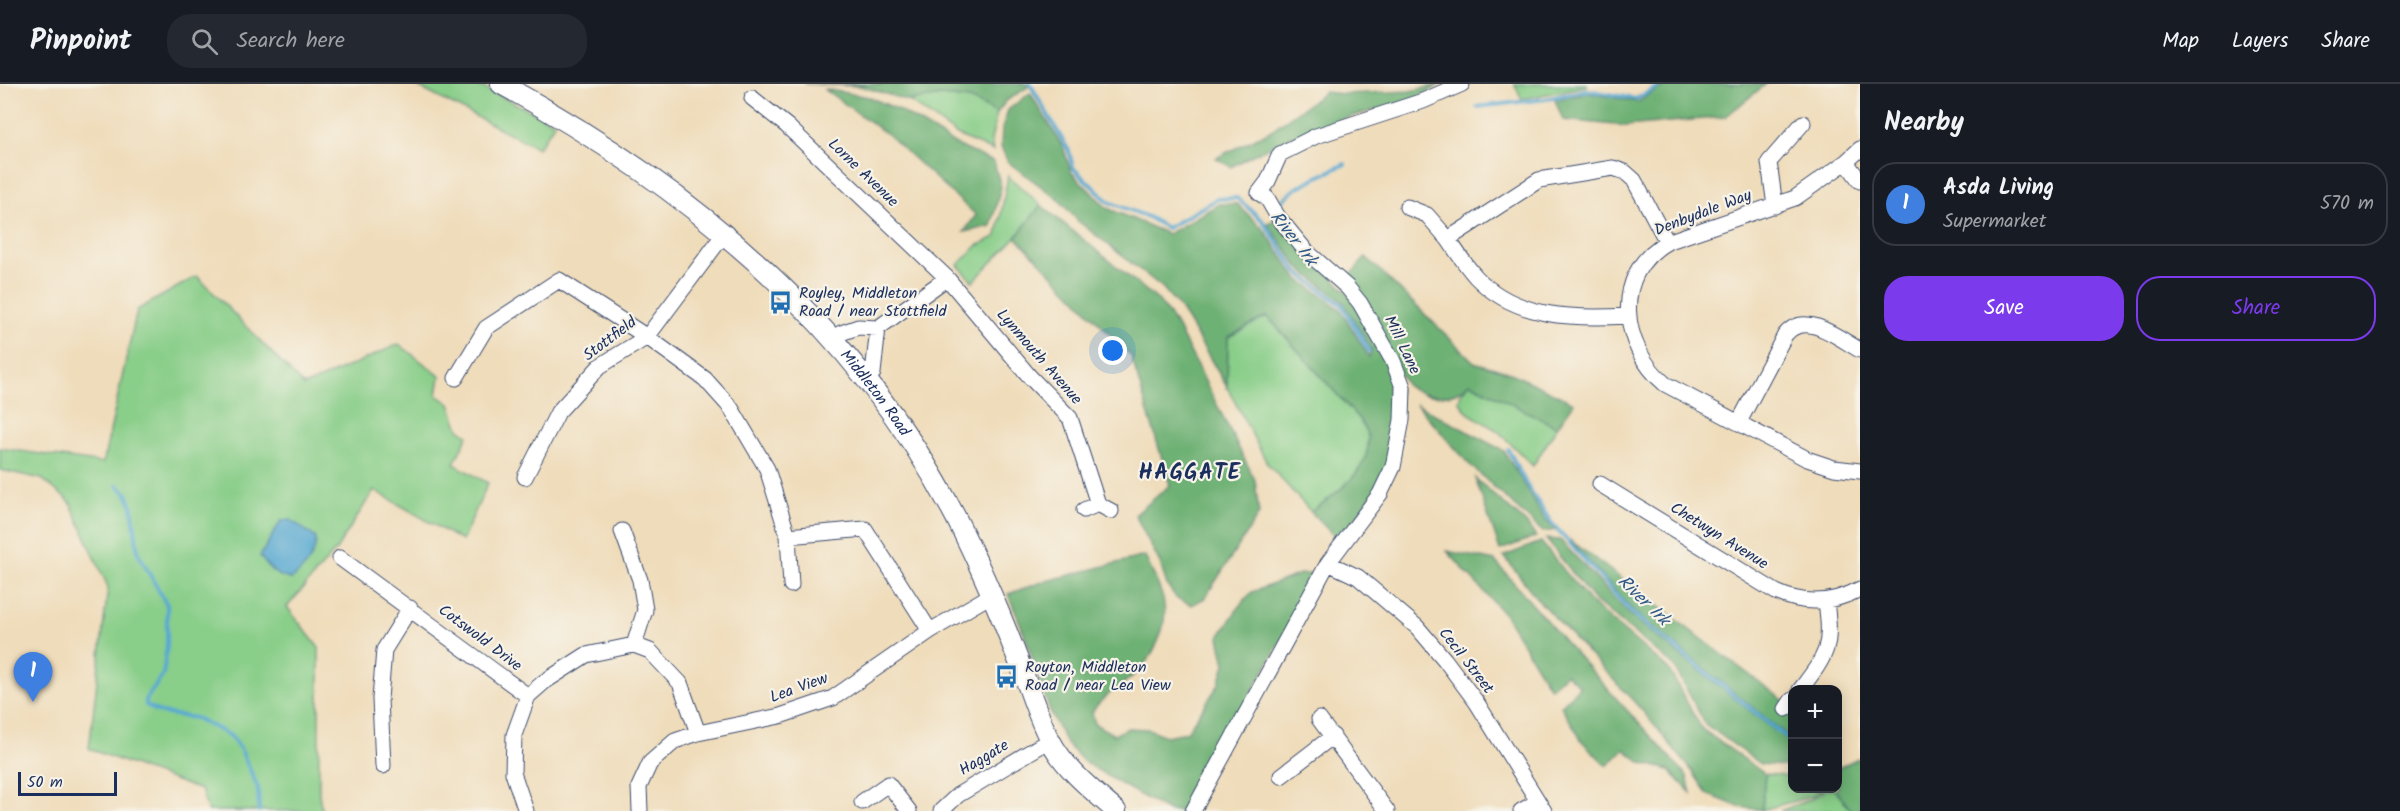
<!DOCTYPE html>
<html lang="en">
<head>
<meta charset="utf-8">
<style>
	:root { --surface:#171b24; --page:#242831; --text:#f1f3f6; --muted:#9ea1a6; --line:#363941; --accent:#7c3aed }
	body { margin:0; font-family:Kalam,sans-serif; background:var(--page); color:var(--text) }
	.controls { position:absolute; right:18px; bottom:18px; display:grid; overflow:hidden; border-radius:12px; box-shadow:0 3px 15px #0003 }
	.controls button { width:54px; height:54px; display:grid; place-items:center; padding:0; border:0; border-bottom:2px solid var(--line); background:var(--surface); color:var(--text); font:30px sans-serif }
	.scale { position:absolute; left:18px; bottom:15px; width:99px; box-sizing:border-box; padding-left:6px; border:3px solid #1b2f5e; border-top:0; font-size:16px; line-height:21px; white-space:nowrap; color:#1b2f5e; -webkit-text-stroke:4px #f7f3e8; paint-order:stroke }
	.you { position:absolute; left:1113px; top:267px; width:21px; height:21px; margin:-15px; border:4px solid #fff; border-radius:50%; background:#1a73e8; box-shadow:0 0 0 9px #1a73e833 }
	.badge { display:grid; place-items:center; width:39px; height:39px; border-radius:50%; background:var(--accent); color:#fff; font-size:20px; font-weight:700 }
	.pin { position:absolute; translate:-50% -50px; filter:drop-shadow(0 2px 3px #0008) }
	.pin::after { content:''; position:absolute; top:32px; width:21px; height:18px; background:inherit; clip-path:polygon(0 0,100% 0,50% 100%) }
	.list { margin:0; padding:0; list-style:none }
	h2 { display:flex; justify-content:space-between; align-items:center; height:78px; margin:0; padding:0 24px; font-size:26px }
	h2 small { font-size:20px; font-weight:400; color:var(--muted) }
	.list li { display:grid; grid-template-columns:39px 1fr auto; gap:18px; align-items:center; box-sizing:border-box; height:84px; margin:0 12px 12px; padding:0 12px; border:2px solid var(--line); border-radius:24px }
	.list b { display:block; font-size:22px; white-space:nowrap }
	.list p { margin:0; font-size:20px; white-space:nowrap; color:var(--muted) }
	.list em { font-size:20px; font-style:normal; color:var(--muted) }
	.actions { display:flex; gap:12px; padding:18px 24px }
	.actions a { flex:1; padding:14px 0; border:2px solid var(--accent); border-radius:24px; text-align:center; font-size:21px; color:var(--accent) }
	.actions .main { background:var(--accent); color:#fff }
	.icon { flex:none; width:33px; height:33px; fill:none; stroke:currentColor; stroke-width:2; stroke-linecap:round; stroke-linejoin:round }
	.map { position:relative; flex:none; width:1860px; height:727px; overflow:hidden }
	header { display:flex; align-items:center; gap:36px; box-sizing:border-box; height:84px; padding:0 30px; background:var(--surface); border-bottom:2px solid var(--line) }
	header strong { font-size:28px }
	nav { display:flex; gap:33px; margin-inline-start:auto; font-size:21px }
	.search { width:420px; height:54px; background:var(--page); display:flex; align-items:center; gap:15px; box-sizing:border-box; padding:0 21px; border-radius:24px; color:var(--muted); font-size:22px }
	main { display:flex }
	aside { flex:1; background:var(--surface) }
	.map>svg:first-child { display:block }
</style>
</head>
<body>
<header>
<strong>Pinpoint</strong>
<div class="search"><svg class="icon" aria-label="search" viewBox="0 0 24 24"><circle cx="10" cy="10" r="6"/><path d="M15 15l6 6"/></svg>Search here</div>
<nav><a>Map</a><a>Layers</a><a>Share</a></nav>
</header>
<main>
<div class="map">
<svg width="1860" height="727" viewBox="0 0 1860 727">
	<rect width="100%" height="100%" fill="#f7f3e8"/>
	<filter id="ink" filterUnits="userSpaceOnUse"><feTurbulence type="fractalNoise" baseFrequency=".0167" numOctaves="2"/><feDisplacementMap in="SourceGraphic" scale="12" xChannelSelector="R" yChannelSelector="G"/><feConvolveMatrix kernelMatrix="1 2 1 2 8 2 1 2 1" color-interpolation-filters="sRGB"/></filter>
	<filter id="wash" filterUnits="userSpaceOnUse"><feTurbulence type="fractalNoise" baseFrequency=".008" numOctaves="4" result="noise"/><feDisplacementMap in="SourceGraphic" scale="24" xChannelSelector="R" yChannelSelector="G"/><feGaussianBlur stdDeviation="1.35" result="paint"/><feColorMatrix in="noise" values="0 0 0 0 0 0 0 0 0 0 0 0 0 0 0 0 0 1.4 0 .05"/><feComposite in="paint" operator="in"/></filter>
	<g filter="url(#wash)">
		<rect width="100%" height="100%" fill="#efdcba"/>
		<!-- green -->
		<path fill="#89ce89" stroke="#527e74" stroke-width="1.5" d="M412,0H476L555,39L538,64Z
			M1514,0H1587V2L1522,15Z
			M941,12L970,15L997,29L991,56L993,67L957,51L909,17Z
			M1008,92L1041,121L1016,153L973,198L958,181L977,162L997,152Z
			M197,192L304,302L399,260L440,292L437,311L450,320L459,345L468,351L454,380L488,399L462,457L374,406L336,466L287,523L319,564V710L322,727H208L201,706L89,665L108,503L70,418L42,395L0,386V364L103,379L137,226Z
			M1267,232L1360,336C1362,341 1367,347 1368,353C1372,388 1334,410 1311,428L1267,379L1227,303L1228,253Z
			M1470,299L1557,343L1533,382L1498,347L1468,329L1459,317L1461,309Z
			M1765,690L1792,692V704L1822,705L1812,712L1762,726Z
			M1827,705H1834L1852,727H1780L1811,715Z"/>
		<!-- forest -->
		<path fill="#6eb175" stroke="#44706a" stroke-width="1.5" d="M805,0H1027L1028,3L1006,17L997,29L970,15L941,12L909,17L860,2Z
			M1674,0H1766L1725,33L1626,42L1563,36L1555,16L1588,9L1638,18L1658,5Z
			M1439,1C1411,22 1369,26 1336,37C1299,48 1264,64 1231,83L1216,74L1270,47L1325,8L1344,10L1410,7Z
			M824,5L869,13L899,26L956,61L994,78L1001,103L991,142L964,148L976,131L888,51Z
			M1030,9L1063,63L1071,88L1107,124L1168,150L1219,120H1237L1264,146L1296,193L1340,225L1369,273L1372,266L1343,218L1299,184L1267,139L1275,136L1348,209L1375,250L1399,306L1391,379L1375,407L1339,457L1311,428C1334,410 1372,388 1368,353C1367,347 1362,341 1360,336L1267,232L1228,253L1227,303L1182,227L1163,204L1078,137L1058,115L1008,78L1001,63L1002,45L1008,26Z
			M1041,121L1159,217L1177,242L1255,396L1259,430L1205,514L1192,521L1177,515L1167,501L1160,479L1135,431L1170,401L1131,272L1016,153Z
			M1366,173L1474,278L1511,289L1574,319L1557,343L1470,299C1453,317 1427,314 1407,302L1345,197Z
			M1416,320L1504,367L1546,437L1556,446L1543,448L1470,381Z
			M1475,394L1526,439L1536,453L1500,466Z
			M1546,455L1560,456L1630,531L1792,660V683L1761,680L1705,640L1674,582L1593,515Z
			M1570,456L1791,622L1792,624V655L1634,528Z
			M1541,458L1591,519L1669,586L1702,645L1765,690L1762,726L1739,723L1707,710L1693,688L1640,624L1538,516L1504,472Z
			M1447,467L1495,477L1565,558L1687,692L1691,709L1669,686L1642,679L1624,665L1607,682L1582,657L1561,622L1580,602L1566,590L1550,604L1505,531Z
			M1145,472C1151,487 1162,505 1164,520C1168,546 1152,575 1134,591C1119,604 1103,611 1092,628L1095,640L1114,651L1128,644L1148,645L1166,652L1187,648L1219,600L1225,580L1219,553L1240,521L1252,508L1300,490H1318L1186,727H1168L1126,703L1084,678L1066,659L1051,630L1024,549L1008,510L1042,498Z
			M1856,675H1860V727H1852L1834,705L1838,704V684Z"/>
		<!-- water -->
		<path fill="#56a8d1" stroke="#386c98" stroke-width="1.5" d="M291,436L316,454C316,472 305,484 292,495C276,493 269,485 260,472L281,437Z"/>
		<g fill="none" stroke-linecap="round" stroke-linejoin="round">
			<!-- stream -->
			<path stroke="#56a8d1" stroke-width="4" d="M1030,0L1069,67L1073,84L1109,118L1148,133L1167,144L1217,115L1237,114L1262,136L1297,188L1342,221L1369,267
				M1477,23L1546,15L1587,6L1636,15L1663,0
				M1278,125C1284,104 1326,90 1345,80
				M1508,365L1524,396L1550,437L1632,529L1792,658
				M117,401L127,410L132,422L138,469L167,521V561L163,591L146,615V621L161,629L196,634L231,652L241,666L258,704L259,727"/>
		</g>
	</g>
	<g filter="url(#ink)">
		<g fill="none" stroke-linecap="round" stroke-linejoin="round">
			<defs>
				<path id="minor" d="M752,14L787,42L947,194L1030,293L1070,334L1098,420
					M1860,65L1846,78L1795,114L1667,158C1611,190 1621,263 1665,300L1807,375L1834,384L1860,387
					M1846,78L1860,97
					M1775,122L1769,78L1803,39
					M1407,123L1427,131L1448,155
					M1628,232C1575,235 1516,235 1476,193C1465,181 1457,168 1448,155L1539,96L1613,84L1625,88L1634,96L1667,158
					M834,255L841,249L858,243L878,244L947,194
					M456,294L486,244L559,196L647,253L705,295L731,324L767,385L788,452L791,501
					M867,295L873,289L878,244
					M1739,338L1785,251C1805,225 1839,255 1860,266
					M525,393L558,328L600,282L647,253L724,150
					M1600,400L1776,508C1804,521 1832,520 1860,505
					M1084,426L1098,420L1111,427
					M622,447L640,496L645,526L634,561
					M788,452L865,445L930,547
					M340,474L528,612
					M1328,479L1358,493L1417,543L1445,576L1477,619L1544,727
					M1800,606C1828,569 1832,564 1826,517
					M1786,625L1792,616
					M1319,635L1387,727
					M383,682L380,615L384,566L410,524
					M1281,692L1333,652
					M862,718L888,700L909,727
					M526,727L513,689L514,651L528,612L544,598L586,571L634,561L650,567L680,599L698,649
					M640,727L639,703L650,679L675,657L698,649L780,632L833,614L930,547L993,510
					M941,727L958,711L1050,656
					M1193,727L1328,479L1380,410L1393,383L1402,336L1403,303L1393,277L1360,219L1347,203L1306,167L1278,133L1267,114L1259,109L1268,97L1280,70L1316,52L1423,17L1462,0
					M1521,727L1537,718"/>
				<g id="major">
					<path id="s1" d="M501,0C688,102 857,242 956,434C980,481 1000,529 1019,578C1029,603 1037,632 1050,656C1065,685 1092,706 1116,727"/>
				</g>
			</defs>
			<!-- minor casing -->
			<use href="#minor" stroke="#3b496c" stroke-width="17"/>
			<!-- major casing -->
			<use href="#major" stroke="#3b496c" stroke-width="22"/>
			<!-- minor -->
			<use href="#minor" stroke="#fff" stroke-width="15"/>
			<!-- major -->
			<use href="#major" stroke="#fff" stroke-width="20"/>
		</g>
	</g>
	<!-- icons -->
	<defs>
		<symbol id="bus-bare" viewBox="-9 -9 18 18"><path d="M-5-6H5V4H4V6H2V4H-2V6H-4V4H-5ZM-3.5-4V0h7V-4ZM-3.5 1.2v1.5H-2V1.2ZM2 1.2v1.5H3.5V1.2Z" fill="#1f6fb2" stroke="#f7f3e8" stroke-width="2.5" paint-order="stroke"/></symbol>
	</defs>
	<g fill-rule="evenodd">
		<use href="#bus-bare" x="764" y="202" width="33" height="33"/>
		<use href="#bus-bare" x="990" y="576" width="33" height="33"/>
	</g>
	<g text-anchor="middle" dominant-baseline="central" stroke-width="4.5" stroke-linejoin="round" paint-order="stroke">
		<!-- street labels -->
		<g font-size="16" fill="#1b2f5e" stroke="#f7f3e8">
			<text transform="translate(863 89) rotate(44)">Lorne Avenue</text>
			<text transform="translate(1703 129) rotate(-21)">Denbydale Way</text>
			<text transform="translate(610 255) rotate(-37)">Stottfield</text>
			<text transform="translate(1402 261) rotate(64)">Mill Lane</text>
			<text transform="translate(1039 273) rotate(49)">Lynmouth Avenue</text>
			<text stroke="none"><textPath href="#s1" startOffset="489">Middleton Road</textPath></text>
			<text transform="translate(1719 452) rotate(32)">Chetwyn Avenue</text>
			<text transform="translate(480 554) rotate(37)">Cotswold Drive</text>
			<text transform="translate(1466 577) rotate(52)">Cecil Street</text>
			<text transform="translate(799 604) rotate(-20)">Lea View</text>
			<text transform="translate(984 674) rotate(-31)">Haggate</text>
		</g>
		<!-- poi labels -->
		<g font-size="16" fill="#1b2f5e" stroke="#f7f3e8" text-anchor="start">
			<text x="799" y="209">Royley, Middleton<tspan x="799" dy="18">Road / near Stottfield</tspan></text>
			<text x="1025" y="583">Royton, Middleton<tspan x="1025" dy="18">Road / near Lea View</tspan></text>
		</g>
		<!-- water labels -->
		<g font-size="18" font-style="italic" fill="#305986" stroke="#f7f3e8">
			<text transform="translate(1293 155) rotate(52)">River Irk</text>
			<text transform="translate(1643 517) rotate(44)">River Irk</text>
		</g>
		<!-- district labels -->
		<g font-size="22" font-weight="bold" letter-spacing="1.5" fill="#1b2f5e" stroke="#f7f3e8">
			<text x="1190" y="389">HAGGATE</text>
		</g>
	</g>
</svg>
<div class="controls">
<button>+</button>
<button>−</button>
</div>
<div class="scale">50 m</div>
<div class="you"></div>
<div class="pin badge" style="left:33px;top:618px;background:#3f7fe0">1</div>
</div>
<aside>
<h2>Nearby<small></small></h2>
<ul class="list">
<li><span class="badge" style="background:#3f7fe0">1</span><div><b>Asda Living</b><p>Supermarket</p></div><em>570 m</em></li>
</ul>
<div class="actions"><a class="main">Save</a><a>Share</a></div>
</aside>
</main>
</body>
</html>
